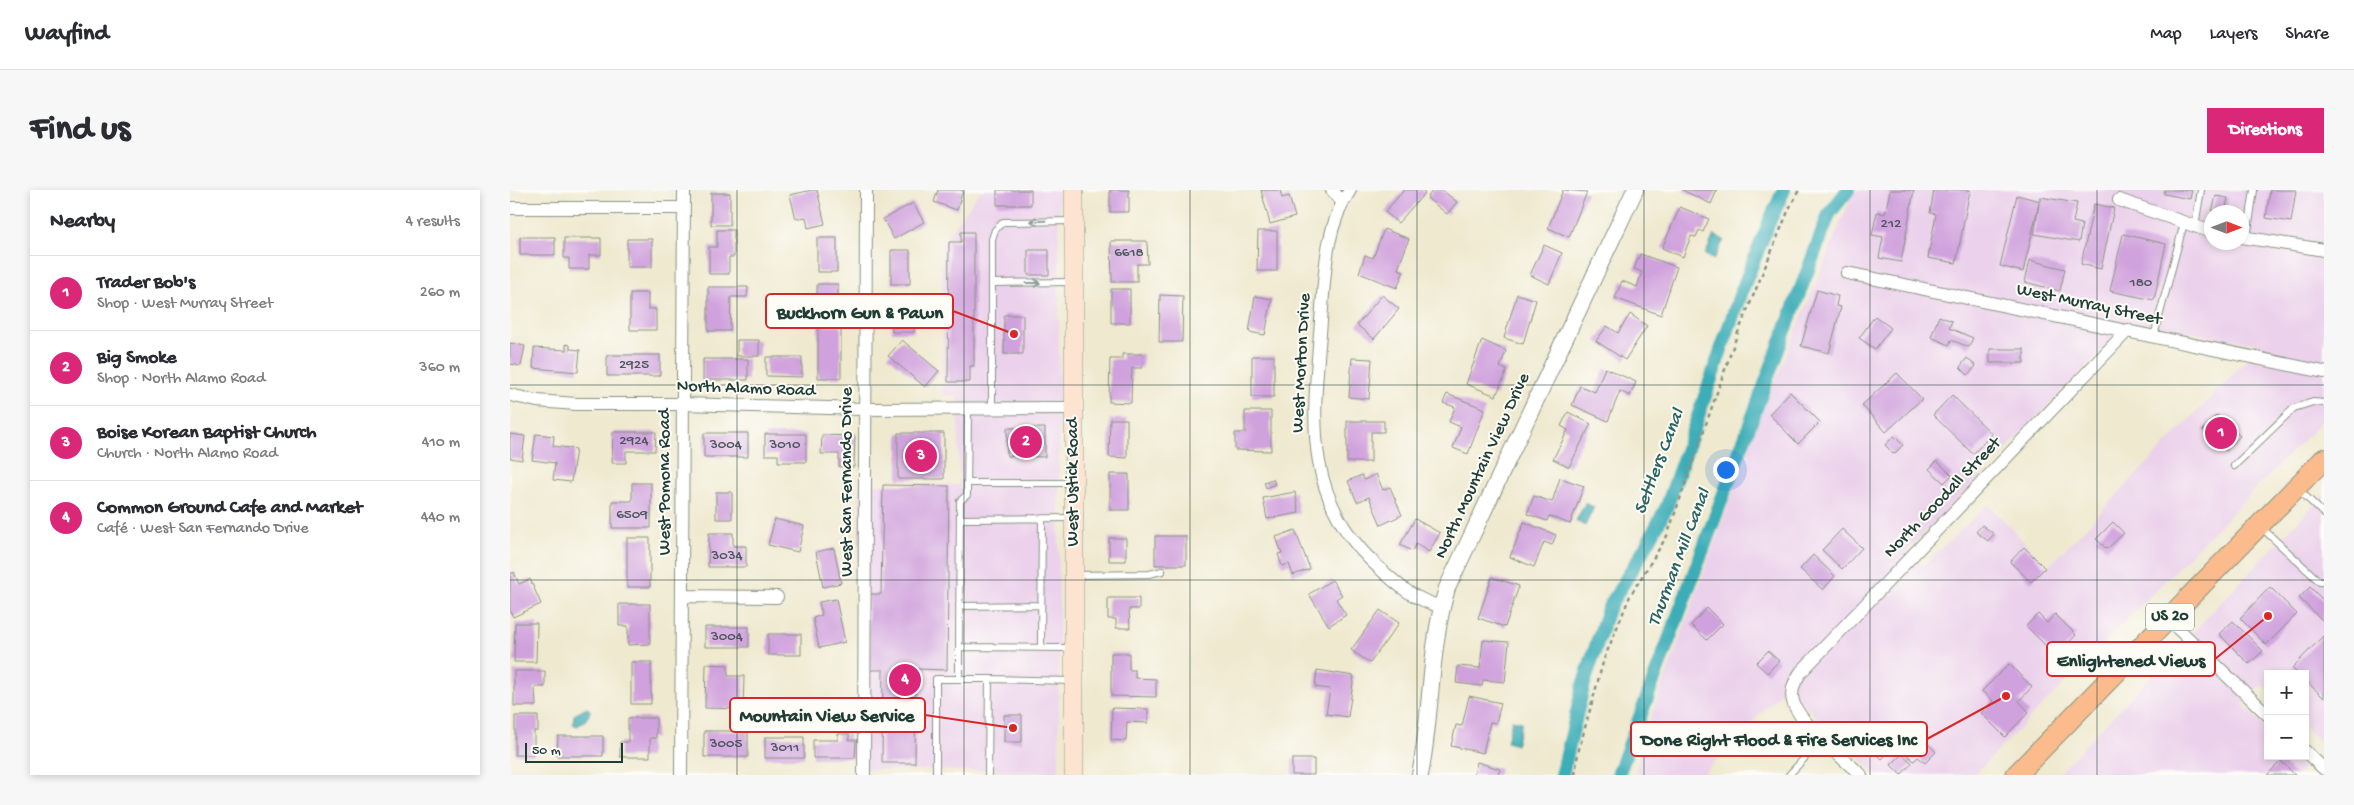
<!DOCTYPE html>
<html lang="en">
<head>
<meta charset="utf-8">
<style>
	:root { --surface:#fff; --page:#f7f7f7; --text:#2b2b33; --muted:#7c7c81; --line:#e1e1e2; --accent:#db2777 }
	body { margin:0; font-family:"Gochi Hand",sans-serif; background:var(--page); color:var(--text) }
	.controls { position:absolute; right:15px; bottom:15px; display:grid; overflow:hidden; border-radius:0px; box-shadow:0 2px 8px #0003 }
	.controls button { width:45px; height:45px; display:grid; place-items:center; padding:0; border:0; border-bottom:1px solid var(--line); background:var(--surface); color:var(--text); font:25px sans-serif }
	.compass { position:absolute; left:1694px; top:15px; width:45px; height:45px; border-radius:50%; background:var(--surface); box-shadow:0 2px 8px #0003; rotate:90deg }
	.scale { position:absolute; left:15px; bottom:12px; width:98px; box-sizing:border-box; padding-left:5px; border:2px solid #1f3d34; border-top:0; font-size:14px; line-height:18px; white-space:nowrap; color:#1f3d34; -webkit-text-stroke:4px #fdfcf7; paint-order:stroke }
	.you { position:absolute; left:1215px; top:279px; width:18px; height:18px; margin:-12px; border:4px solid #fff; border-radius:50%; background:#1a73e8; box-shadow:0 0 0 8px #1a73e833 }
	.badge { display:grid; place-items:center; width:32px; height:32px; border-radius:50%; background:var(--accent); color:#fff; font-size:16px; font-weight:700 }
	.pin { position:absolute; translate:-50% -50%; border:2px solid #fff; box-shadow:0 1px 5px #0006 }
	.list { margin:0; padding:0; list-style:none }
	h2 { display:flex; justify-content:space-between; align-items:center; height:65px; margin:0; padding:0 20px; font-size:21px }
	h2 small { font-size:16px; font-weight:400; color:var(--muted) }
	.list li { display:grid; grid-template-columns:32px 1fr auto; gap:15px; align-items:center; box-sizing:border-box; height:75px; padding:0 20px; border-top:1px solid var(--line) }
	.list b { display:block; font-size:19px; white-space:nowrap }
	.list p { margin:0; font-size:16px; white-space:nowrap; color:var(--muted) }
	.list em { font-size:16px; font-style:normal; color:var(--muted) }
	.map { position:relative; flex:none; width:1814px; height:585px; overflow:hidden; border-radius:0px }
	header { display:flex; align-items:center; gap:30px; box-sizing:border-box; height:70px; padding:0 25px; background:var(--surface); border-bottom:1px solid var(--line) }
	header strong { font-size:24px }
	nav { display:flex; gap:28px; margin-inline-start:auto; font-size:18px }
	.intro { display:flex; align-items:center; justify-content:space-between; box-sizing:border-box; height:120px; padding:0 30px }
	h1 { margin:0; font-size:35px }
	.button { padding:12px 22px; border-radius:0px; background:var(--accent); color:#fff; font-size:18px; font-weight:700 }
	main { display:flex; gap:30px; padding:0 30px }
	aside { flex:1; background:var(--surface); border-radius:0px; box-shadow:0 2px 8px #0003 }
	.map>svg:first-child { display:block }
</style>
</head>
<body>
<header>
<strong>Wayfind</strong>
<nav><a>Map</a><a>Layers</a><a>Share</a></nav>
</header>
<div class="intro"><h1>Find us</h1><a class="button">Directions</a></div>
<main>
<aside>
<h2>Nearby<small>4 results</small></h2>
<ul class="list">
<li><span class="badge">1</span><div><b>Trader Bob's</b><p>Shop · West Murray Street</p></div><em>260 m</em></li>
<li><span class="badge">2</span><div><b>Big Smoke</b><p>Shop · North Alamo Road</p></div><em>360 m</em></li>
<li><span class="badge">3</span><div><b>Boise Korean Baptist Church</b><p>Church · North Alamo Road</p></div><em>410 m</em></li>
<li><span class="badge">4</span><div><b>Common Ground Cafe and Market</b><p>Café · West San Fernando Drive</p></div><em>440 m</em></li>
</ul>
</aside>
<div class="map">
<svg width="1814" height="585" viewBox="0 0 1814 585">
	<rect width="100%" height="100%" fill="#fdfcf7"/>
	<filter id="ink" filterUnits="userSpaceOnUse"><feTurbulence type="fractalNoise" baseFrequency=".02" numOctaves="2"/><feDisplacementMap in="SourceGraphic" scale="10" xChannelSelector="R" yChannelSelector="G"/><feConvolveMatrix kernelMatrix="1 2 1 2 8 2 1 2 1" color-interpolation-filters="sRGB"/></filter>
	<filter id="wash" filterUnits="userSpaceOnUse"><feTurbulence type="fractalNoise" baseFrequency=".0096" numOctaves="4" result="noise"/><feDisplacementMap in="SourceGraphic" scale="20" xChannelSelector="R" yChannelSelector="G"/><feGaussianBlur stdDeviation="1.12" result="paint"/><feColorMatrix in="noise" values="0 0 0 0 0 0 0 0 0 0 0 0 0 0 0 0 0 1.4 0 .05"/><feComposite in="paint" operator="in"/></filter>
	<g filter="url(#wash)">
		<rect width="100%" height="100%" fill="#efe9cf"/>
		<!-- built -->
		<path fill="#ebd1eb" fill-rule="evenodd" d="M471,0H549V582L347,579L350,294L449,295L448,206L433,205L432,54Z
			M1344,0H1814V229L1464,585H1367L1276,497L1192,585H1126L1129,560L1252,223ZM1702,22H1732V52H1702ZM1620,132L1751,155L1538,377L1478,314L1413,376L1397,361Z
			M1814,304V556L1795,537V484H1758V500L1753,495L1733,514L1758,541V566H1782L1794,578L1787,585H1547Z"/>
		<!-- water -->
		<path fill="#3dadb8" stroke="#2e7576" d="M1204,45L1214,50L1204,69L1195,65Z
			M1075,313L1084,317L1075,336L1066,331Z
			M77,518L80,520C80,526 73,534 67,536L63,534L64,525Z
			M1002,530L1012,532L1006,555L997,552Z"/>
		<g fill="none" stroke-linecap="round" stroke-linejoin="round">
			<!-- canal -->
			<path stroke="#3dadb8" stroke-width="14" d="M1052,585L1074,493L1098,419L1139,351L1157,316L1230,105L1260,30L1274,0
				M1108,585L1319,24L1338,0"/>
		</g>
		<g id="blocks">
			<!-- building -->
			<path fill="#d0a2dd" d="M302,0H307L315,34L298,38L296,27L286,29L280,5Z
				M428,0H453L447,20L424,12Z
				M487,0H521V15H487Z
				M600,0H619V22H600Z
				M751,0H770L772,8L779,6L785,27L760,34Z
				M894,0H912L915,3L888,33L875,22Z
				M923,0H932L947,12L937,24L917,8Z
				M1053,0L1077,2L1059,47L1038,38Z
				M1172,0H1207L1201,14Z
				M1380,0H1404L1391,72L1369,68L1373,47L1362,45L1367,22L1375,24Z
				M1424,0H1460L1446,73L1418,68L1426,24L1420,23Z
				M1654,0H1682L1680,9L1654,4Z
				M1760,0H1786L1781,32L1756,28Z
				M201,3H220V35H201Z
				M1507,5L1530,11V7L1567,13L1563,32L1572,34L1569,52L1524,44L1529,13L1513,82L1490,76Z
				M1706,6L1718,8L1715,22H1702Z
				M403,13L414,32L384,49L373,29Z
				M1584,14L1604,18L1591,79L1571,74Z
				M1170,17L1199,29L1193,42L1189,40L1186,47L1181,46L1173,67L1152,58Z
				M874,39L899,49L888,79L894,81L887,98L849,83L855,65L863,68Z
				M207,40H224V67H219V84H199V57H207Z
				M748,41H767V81H747Z
				M451,42H464V176H460V192H438L439,52H451Z
				M1613,44L1656,54L1644,110L1600,101Z
				M10,47H45V65H10Z
				M54,48H91V65H79V79H59V68H54Z
				M307,48H327V82H307Z
				M117,49H142V77H117Z
				M601,51H637L638,74H627V92H602Z
				M1034,55L1052,63L1039,94L1020,85Z
				M381,60H400V94H381Z
				M518,60H539V85H518Z
				M1130,64L1167,77L1151,125L1105,108L1112,91L1127,97L1132,82L1124,79Z
				M1520,70L1555,79L1550,101L1515,92Z
				M307,94H328V126H307Z
				M198,97H238L237,107H221L220,141H198Z
				M601,99H620V133H601Z
				M1307,100L1328,106L1326,116L1331,117L1319,163L1291,156Z
				M120,103H138V119H146V140H120Z
				M1007,104L1026,110L1013,154L994,148Z
				M650,105L673,106L672,152H649Z
				M872,105L889,119L864,149L847,135Z
				M745,106L762,109L755,145L739,142Z
				M382,107H404V142H382Z
				M1120,124L1137,136L1115,170L1086,151L1097,136L1108,143Z
				M494,125H513V164H494Z
				M1365,126L1381,138L1365,159L1349,148Z
				M1429,126L1442,131L1439,138L1463,148L1459,157L1441,150L1439,155L1421,147Z
				M308,136H331V188H308Z
				M227,150H249V166H227Z
				M392,150L429,181L415,197L378,166Z
				M972,150L996,161L990,177L997,180L986,206L956,194Z
				M0,153L15,156L11,176L0,174Z
				M56,154L60,155V159L70,160L68,182L23,178L24,158L56,160Z
				M1480,159H1514V173H1480Z
				M612,164H633L632,178H622L621,213L599,212L600,169H612Z
				M97,165H150V186H97Z
				M742,166H764V207H742Z
				M256,167H292V187L256,186Z
				M842,168L862,169L859,209L839,207Z
				M1457,168L1466,176L1458,185L1450,177Z
				M193,169H238V190H193Z
				M1095,178L1126,192L1120,206L1110,201L1098,231L1062,215L1070,196L1085,202Z
				M1387,183L1412,209L1376,242L1352,215Z
				M1280,202L1310,232L1288,254L1259,224Z
				M937,204L975,219L958,264L943,258L951,237L939,232L945,217L933,213Z
				M1442,205L1482,244L1463,264L1423,225Z
				M735,221H761V261L725,260V243H735Z
				M1058,222L1081,234L1059,277L1043,269L1058,240L1051,236Z
				M1707,225L1730,246L1716,261L1693,240Z
				M600,229H617V268L599,267Z
				M837,231H874V242H861V272H837Z
				M497,238H535V267L497,266Z
				M103,242H146L145,261H116V273H102Z
				M194,243H238V267H194Z
				M388,243H434V289H388Z
				M0,244L15,246L12,270L0,268Z
				M26,244L44,246L43,256L66,259L61,292L43,290L45,273L22,270Z
				M255,244H296V272H268V265H255Z
				M312,245L345,246L344,277H329V264H311Z
				M1384,246L1393,255L1384,264L1375,255Z
				M1427,271L1442,285L1434,293L1419,279Z
				M600,284H619V320H600Z
				M866,284L873,300L880,297L892,325L871,335L859,307L847,312L838,291L852,285L854,290Z
				M1050,288L1074,296L1060,334L1039,326L1037,331L1017,324L1024,306L1042,312Z
				M763,289L765,294L756,298L754,292Z
				M122,293H141V338H102V311H122Z
				M373,295L439,296L437,480L406,479L405,573H372L373,480H358L359,404H371Z
				M206,302H222V329H206Z
				M785,302L789,323L757,329L753,308Z
				M265,329L294,336L288,362L258,355Z
				M905,329L930,343L919,362L906,354L902,361L890,355Z
				M1014,332L1046,345L1042,355L1034,352L1024,377L1000,367Z
				M1603,332L1614,343L1597,359L1586,349Z
				M1472,335L1484,344L1478,351L1466,342Z
				M1332,339L1352,358L1332,379L1312,360Z
				M785,340L800,379L783,385L779,374L772,376L768,364L772,363L766,347Z
				M199,343H223V356H236V377H198Z
				M645,346H676V375H645Z
				M117,348H140V397H117Z
				M599,348H616V371H599Z
				M1514,357L1535,378L1521,392L1500,372Z
				M324,358L331,393L313,397L306,362Z
				M1303,365L1325,386L1313,400L1290,379Z
				M4,382L9,394L20,389L31,414L3,427L0,420V384Z
				M982,387L1009,396L995,437L968,428Z
				M822,390L832,405L826,409L836,425L819,436L799,404Z
				M1760,397L1787,424L1756,455L1730,428Z
				M1800,397L1814,411V432L1789,408Z
				M598,408H629V419H619L620,438H606V429H598Z
				M326,409L335,452L309,458L303,428L312,425L309,412Z
				M109,414H140V454L118,455V436H109Z
				M1197,418L1213,434L1197,450L1181,435Z
				M870,420L889,433L860,473L841,460Z
				M1528,424L1537,433L1545,424L1566,445L1546,466L1516,436Z
				M1723,431L1753,461L1739,474L1709,444Z
				M5,433H27L26,472H4Z
				M195,437H239V457H195Z
				M258,444H291V465H258Z
				M1814,445V508L1795,490V484H1788L1782,478Z
				M973,450L999,452L995,492L973,490L972,496L946,493L948,476L970,478Z
				M1258,461L1269,471L1257,483L1246,473Z
				M601,463H619V480H625V488L646,489V507L601,506Z
				M121,472H141V514H121Z
				M196,474L218,475V486H234L233,519L195,518Z
				M1499,474L1522,497L1509,511L1519,522L1495,547L1471,523L1483,511L1472,501Z
				M807,480L844,486L838,527L816,524L820,499L805,497Z
				M4,481H35V497H25L26,516H4Z
				M959,506L991,513L986,533L980,532L973,563L941,556L946,535L952,536Z
				M602,518L638,519V533L617,532L616,551L601,550Z
				M494,525H512V552H494Z
				M5,526H28V541H24V565H5Z
				M118,528H146V548H140V567H110V552H118Z
				M1402,537L1426,562L1415,573L1408,567L1404,571L1394,562L1398,558L1390,549Z
				M194,541H238V567H194Z
				M328,544H339V550H346L345,568H303V550H328Z
				M48,546H93V566H47Z
				M255,547H294V568H255Z
				M1380,547L1387,554L1372,569L1365,562Z
				M1392,564L1402,573L1391,585L1381,575Z
				M782,569H804V585H782Z
				M1771,571L1785,585H1757Z
				M967,572L990,579L988,585H964Z"/>
		</g>
	</g>
	<g filter="url(#ink)">
		<use href="#blocks" fill-opacity="0" stroke="#879382" stroke-width="1"/>
		<g fill="none" stroke-linecap="round" stroke-linejoin="round">
			<defs>
				<path id="service" d="M1685,36L1691,0
					M1737,47L1744,0
					M483,93L564,92
					M1644,146L1674,33
					M458,218L457,305L450,311L449,457L563,458
					M482,218V49L485,40L493,32L562,31
					M1724,276L1784,218L1803,212L1814,213
					M457,293H562
					M1788,299L1814,324
					M450,329L562,328
					M1752,338L1810,392H1814
					M564,385L639,384L652,381
					M449,416L531,415
					M531,457L532,329
					M449,489V457
					M479,489L562,491
					M426,585V489H479L478,585
					M1279,585L1312,549"/>
				<path id="minor" d="M822,0L832,12
					M840,0C814,39 815,86 811,131C804,223 790,305 866,375C889,396 901,408 932,417
					M1609,10L1702,42
					M0,18H174
					M1732,47L1814,60
					M1337,83L1814,182
					M0,205L27,211L66,214H173L354,219L563,218
					M172,406L267,407
					M1658,429L1758,525
					M1795,561L1814,579
					M171,585L174,0
					M354,585L356,0
					M1351,585C1335,570 1287,531 1283,511C1280,500 1285,491 1291,482L1618,140"/>
				<path id="tertiary" d="M910,585C922,523 919,459 937,398L1125,0"/>
				<path id="secondary" d="M564,585V0"/>
				<path id="primary" d="M1506,585L1814,269"/>
			</defs>
			<!-- service casing -->
			<use href="#service" stroke="#879382" stroke-width="8"/>
			<!-- minor casing -->
			<use href="#minor" stroke="#879382" stroke-width="14"/>
			<!-- tertiary casing -->
			<use href="#tertiary" stroke="#879382" stroke-width="18"/>
			<!-- secondary casing -->
			<use href="#secondary" stroke="#879382" stroke-width="19"/>
			<!-- primary casing -->
			<use href="#primary" stroke="#879382" stroke-width="22"/>
			<!-- path -->
			<path stroke="#879382" stroke-width="2.5" stroke-dasharray="4 4" stroke-linecap="butt" d="M1065,585L1068,563L1094,469L1120,406L1157,346L1227,145L1279,19L1289,0"/>
			<!-- service -->
			<use href="#service" stroke="#fff" stroke-width="6"/>
			<!-- minor -->
			<use href="#minor" stroke="#fff" stroke-width="12"/>
			<!-- tertiary -->
			<use href="#tertiary" stroke="#fff" stroke-width="16"/>
			<!-- secondary -->
			<use href="#secondary" stroke="#fde4d1" stroke-width="18"/>
			<!-- primary -->
			<use href="#primary" stroke="#fbbb8c" stroke-width="20"/>
		</g>
		<!-- one-way arrows -->
		<defs><path id="oneway-shaft" d="M-6 0H5M1.5-3L5.5 0L1.5 3" fill="none" stroke-width="1.6" stroke-linecap="round" stroke-linejoin="round" transform="scale(1.25)"/></defs>
		<g stroke="#8f9e9a">
			<use href="#oneway-shaft" transform="translate(528 31) rotate(178)"/>
			<use href="#oneway-shaft" transform="translate(523 93)"/>
		</g>
	</g>
	<!-- grid -->
	<path fill="none" stroke="#1f3d34" stroke-width="1" stroke-opacity="0.55" d="M227,0V585M454,0V585M680,0V585M907,0V585M1134,0V585M1360,0V585M1587,0V585M0,195H1814M0,390H1814"/>
	<g text-anchor="middle" dominant-baseline="central" stroke-width="4" stroke-linejoin="round" paint-order="stroke">
		<!-- number labels -->
		<g font-size="15" fill="#4b565e">
			<text x="1381" y="34">212</text>
			<text x="619" y="63">6618</text>
			<text x="1631" y="93">180</text>
			<text x="124" y="175">2925</text>
			<text x="124" y="251">2924</text>
			<text x="216" y="255">3004</text>
			<text x="275" y="255">3010</text>
			<text x="122" y="325">6509</text>
			<text x="217" y="366">3034</text>
			<text x="217" y="447">3004</text>
			<text x="216" y="554">3005</text>
			<text x="275" y="558">3011</text>
		</g>
		<!-- shield labels -->
		<rect fill="#fdfcf7" stroke="#62766e" stroke-width="1" x="1636" y="413.5" width="48" height="27" rx="4"/>
		<g font-size="16" font-weight="bold" fill="#1f3d34">
			<text x="1660" y="427">US 20</text>
		</g>
		<!-- street labels -->
		<g font-size="18" fill="#1f3d34" stroke="#fdfcf7">
			<text transform="translate(1579 115) rotate(12)">West Murray Street</text>
			<text transform="translate(792 173) rotate(-87)">West Morton Drive</text>
			<text transform="translate(236 199) rotate(2)">North Alamo Road</text>
			<text transform="translate(973 276) rotate(-65)">North Mountain View Drive</text>
			<text transform="translate(155 292) rotate(-90)">West Pomona Road</text>
			<text transform="translate(337 292) rotate(-90)">West San Fernando Drive</text>
			<text transform="translate(563 292) rotate(-90)">West Ustick Road</text>
			<text transform="translate(1433 308) rotate(-46)">North Goodall Street</text>
		</g>
		<!-- water labels -->
		<g font-size="19" font-style="italic" fill="#2a6462" stroke="#fdfcf7">
			<text transform="translate(1150 272) rotate(-69)">Settlers Canal</text>
			<text transform="translate(1170 368) rotate(-69)">Thurman Mill Canal</text>
		</g>
	</g>
	<!-- callouts -->
	<path fill="none" stroke="#d62828" stroke-width="2" d="M504 144L443 121M1758 426L1705 469M503 538L415 525M1496 506L1417 549"/>
	<g fill="#d62828" stroke="#fdfcf7" stroke-width="2">
		<circle cx="504" cy="144" r="5"/>
		<circle cx="1758" cy="426" r="5"/>
		<circle cx="503" cy="538" r="5"/>
		<circle cx="1496" cy="506" r="5"/>
	</g>
	<g fill="#fdfcf7" stroke="#d62828" stroke-width="2">
		<rect x="256" y="104" width="187" height="34" rx="5"/>
		<rect x="1537" y="452" width="168" height="34" rx="5"/>
		<rect x="220" y="508" width="195" height="34" rx="5"/>
		<rect x="1121" y="532" width="296" height="34" rx="5"/>
	</g>
	<g font-size="19" text-anchor="middle" font-weight="bold" fill="#1f3d34">
		<text x="350" y="128">Buckhorn Gun &amp; Pawn</text>
		<text x="1621" y="476">Enlightened Views</text>
		<text x="317" y="531">Mountain View Service</text>
		<text x="1269" y="555">Done Right Flood &amp; Fire Services Inc</text>
	</g>
</svg>
<div class="controls">
<button>+</button>
<button>−</button>
</div>
<svg class="compass" viewBox="-18 -18 36 36"><path d="M0-13l5 13h-10z" fill="#e53935"/><path d="M0 13l5-13h-10z" fill="#7c7c81"/></svg>
<div class="scale">50 m</div>
<div class="you"></div>
<div class="pin badge" style="left:1711px;top:243px">1</div>
<div class="pin badge" style="left:516px;top:252px">2</div>
<div class="pin badge" style="left:411px;top:266px">3</div>
<div class="pin badge" style="left:395px;top:490px">4</div>
</div>
</main>
</body>
</html>
